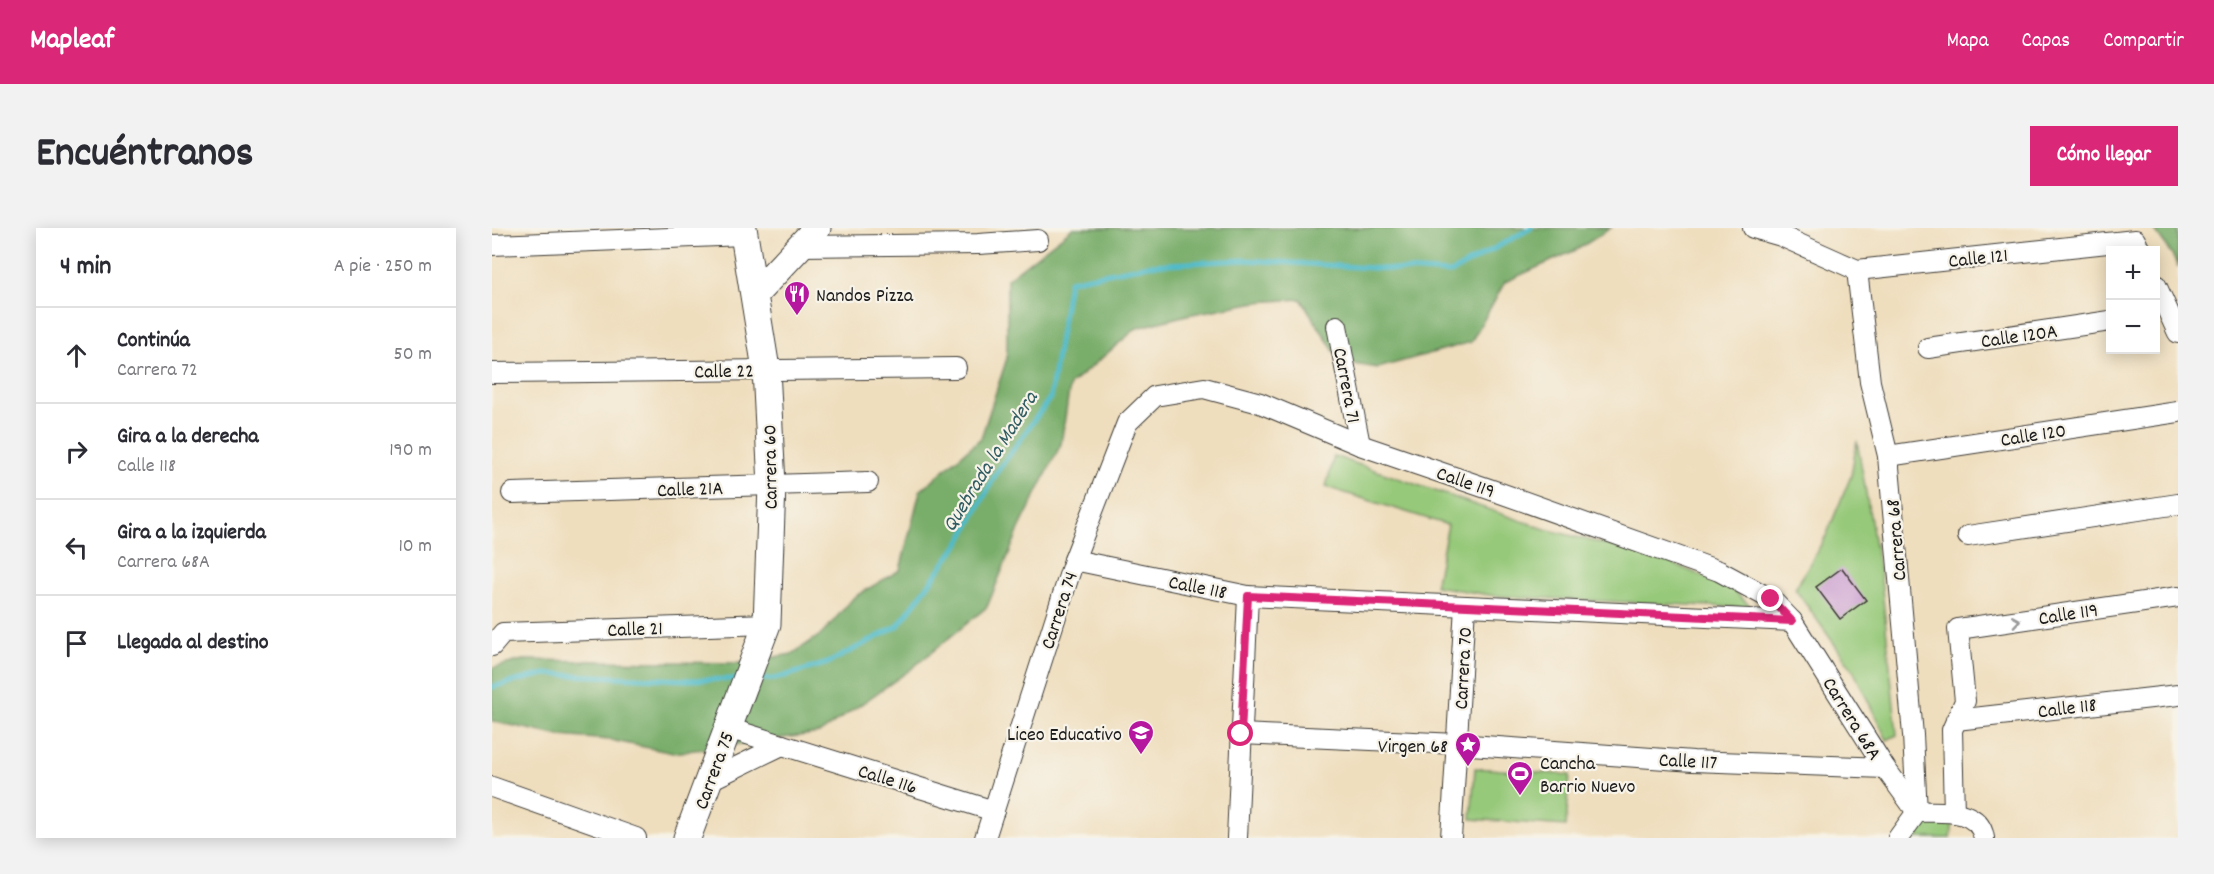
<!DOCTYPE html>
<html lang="es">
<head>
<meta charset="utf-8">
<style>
	:root { --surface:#fff; --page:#f2f2f3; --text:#2b2b33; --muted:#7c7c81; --line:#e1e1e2; --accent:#db2777 }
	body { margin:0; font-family:Dekko,sans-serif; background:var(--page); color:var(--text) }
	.controls { position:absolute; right:18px; top:18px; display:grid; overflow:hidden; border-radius:0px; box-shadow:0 3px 15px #0003 }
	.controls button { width:54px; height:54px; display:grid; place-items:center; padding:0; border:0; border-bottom:2px solid var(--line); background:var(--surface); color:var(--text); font:30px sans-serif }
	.stop { position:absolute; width:18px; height:18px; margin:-14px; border:4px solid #db2777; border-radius:50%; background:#fff }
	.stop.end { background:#db2777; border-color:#fff; box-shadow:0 2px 6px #0008 }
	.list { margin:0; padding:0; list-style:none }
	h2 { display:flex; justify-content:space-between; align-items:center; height:78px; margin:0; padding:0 24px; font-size:26px }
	h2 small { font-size:20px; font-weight:400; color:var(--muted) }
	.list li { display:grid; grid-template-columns:39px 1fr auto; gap:18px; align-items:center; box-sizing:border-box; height:96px; padding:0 24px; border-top:2px solid var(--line) }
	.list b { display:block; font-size:22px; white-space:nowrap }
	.list p { margin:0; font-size:20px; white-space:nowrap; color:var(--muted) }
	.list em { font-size:20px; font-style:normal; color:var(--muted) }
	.icon { flex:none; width:33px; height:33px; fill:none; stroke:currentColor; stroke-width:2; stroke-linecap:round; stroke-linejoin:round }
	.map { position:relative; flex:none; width:1686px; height:610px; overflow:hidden; border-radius:0px }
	header { display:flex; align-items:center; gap:36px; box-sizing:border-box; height:84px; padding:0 30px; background:var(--accent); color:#fff }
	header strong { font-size:28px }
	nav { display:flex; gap:33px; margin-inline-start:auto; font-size:21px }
	.intro { display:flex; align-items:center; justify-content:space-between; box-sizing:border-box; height:144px; padding:0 36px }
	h1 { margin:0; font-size:42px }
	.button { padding:15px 27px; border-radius:0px; background:var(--accent); color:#fff; font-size:21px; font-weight:700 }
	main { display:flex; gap:36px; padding:0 36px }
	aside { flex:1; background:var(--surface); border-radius:0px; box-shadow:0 3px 15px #0003 }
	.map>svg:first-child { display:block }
	.green { fill:#97c97a; stroke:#5a724b; stroke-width:1.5 }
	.forest { fill:#79ad6a; stroke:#4a6443; stroke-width:1.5 }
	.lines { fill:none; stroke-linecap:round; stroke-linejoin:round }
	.stream { stroke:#4fbbca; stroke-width:5 }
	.building { fill:#c898d0 }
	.street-casing { stroke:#3c3934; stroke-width:22 }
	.secondary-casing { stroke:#3c3934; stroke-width:29 }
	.street { stroke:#fff; stroke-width:20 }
	.secondary { stroke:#fff; stroke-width:27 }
	.oneway { stroke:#999 }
	.route { stroke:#db2777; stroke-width:8 }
	.labels { text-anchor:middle; stroke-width:4.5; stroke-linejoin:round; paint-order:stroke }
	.street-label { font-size:20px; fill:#1c1c1c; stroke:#f7f3e8 }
	.poi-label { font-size:20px; fill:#1c1c1c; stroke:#f7f3e8; text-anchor:start }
	.water-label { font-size:21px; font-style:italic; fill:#305c62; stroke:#f7f3e8 }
</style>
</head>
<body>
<header>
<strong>Mapleaf</strong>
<nav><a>Mapa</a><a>Capas</a><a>Compartir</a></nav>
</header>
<div class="intro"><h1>Encuéntranos</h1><a class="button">Cómo llegar</a></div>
<main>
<aside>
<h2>4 min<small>A pie · 250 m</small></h2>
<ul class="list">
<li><svg class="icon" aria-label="ahead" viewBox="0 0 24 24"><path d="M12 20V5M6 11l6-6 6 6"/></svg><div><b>Continúa</b><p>Carrera 72</p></div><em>50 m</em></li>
<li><svg class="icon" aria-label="right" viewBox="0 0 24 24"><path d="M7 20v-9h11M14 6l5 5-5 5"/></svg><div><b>Gira a la derecha</b><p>Calle 118</p></div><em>190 m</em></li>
<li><svg class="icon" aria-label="left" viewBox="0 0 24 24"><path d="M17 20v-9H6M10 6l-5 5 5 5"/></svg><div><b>Gira a la izquierda</b><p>Carrera 68A</p></div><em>10 m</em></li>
<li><svg class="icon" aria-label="arrive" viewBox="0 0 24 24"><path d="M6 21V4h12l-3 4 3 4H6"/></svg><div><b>Llegada al destino</b></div></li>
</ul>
</aside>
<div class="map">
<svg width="1686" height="610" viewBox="0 0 1686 610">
	<rect width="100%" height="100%" fill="#f7f3e8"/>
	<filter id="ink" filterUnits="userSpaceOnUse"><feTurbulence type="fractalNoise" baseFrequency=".0167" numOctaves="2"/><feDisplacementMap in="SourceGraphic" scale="12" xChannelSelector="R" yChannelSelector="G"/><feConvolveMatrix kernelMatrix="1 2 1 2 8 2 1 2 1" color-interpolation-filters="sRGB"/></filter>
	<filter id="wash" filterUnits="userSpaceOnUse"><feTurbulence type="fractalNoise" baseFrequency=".008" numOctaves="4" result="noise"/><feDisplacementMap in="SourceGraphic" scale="24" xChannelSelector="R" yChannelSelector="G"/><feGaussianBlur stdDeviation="1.35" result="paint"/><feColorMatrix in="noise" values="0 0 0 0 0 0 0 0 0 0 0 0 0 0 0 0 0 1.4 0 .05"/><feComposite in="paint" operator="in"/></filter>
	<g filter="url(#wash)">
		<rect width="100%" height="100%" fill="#efdebe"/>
		<g class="green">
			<polygon points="1365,213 1389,351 1405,507 1395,512 1361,442 1303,361 1334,308 1359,248"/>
			<polygon points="842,228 1053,301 1167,330 1239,360 1260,380 1003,368 943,358 956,297 834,259"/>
			<polygon points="983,540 1078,547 1074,598 979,591"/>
			<polygon points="1425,584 1462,585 1459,610 1409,610"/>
		</g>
		<g class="forest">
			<polygon points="581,0 1119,0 1086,21 1013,54 979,114 886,140 849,134 809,71 765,74 695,87 645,100 578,157 569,216 528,299 495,379 418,442 328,505 181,525 118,512 68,508 0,493 0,440 31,432 248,435 300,426 331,405 362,369 408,342 428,263 489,210 515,130 515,51"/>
			<polygon points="1661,0 1686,0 1686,39 1680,27"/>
		</g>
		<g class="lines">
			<g class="stream">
				<polyline points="264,451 283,451 336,435 406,398 470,311 505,244 558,170 577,53 657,37 753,32 959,45 1039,0"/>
				<polyline points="0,459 53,446 194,452 246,451"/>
			</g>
		</g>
		<g id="blocks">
			<polygon class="building" points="1350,340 1374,372 1348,391 1324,359"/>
		</g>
	</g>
	<g filter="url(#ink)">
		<use href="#blocks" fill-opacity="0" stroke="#3c3934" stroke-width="1.5"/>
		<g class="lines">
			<defs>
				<g id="street">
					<polyline points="1261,0 1289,8 1365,42 1643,12 1648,22"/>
					<polyline points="0,17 252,7"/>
					<polyline points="308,18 486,16 546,12"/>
					<polyline points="1365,42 1378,154 1396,228 1421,507 1425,584"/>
					<polyline points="1664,57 1686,105"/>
					<polyline points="845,98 868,217"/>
					<polyline points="1436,120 1618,93"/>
					<polyline points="0,145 464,140"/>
					<polyline points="1396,228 1686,184"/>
					<polyline points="20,265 376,254"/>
					<polyline points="1476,308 1686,276"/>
					<polyline points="582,332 756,368 1300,393"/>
					<polyline points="0,418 11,405 275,396"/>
					<polyline points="1464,492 1686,467"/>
					<polyline points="236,500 502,583"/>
					<polyline points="749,506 965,516 1201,533 1393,540"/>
					<polyline points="218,552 290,517"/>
					<polyline points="0,559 144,610"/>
					<path d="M 1425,584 C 1448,584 1487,579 1492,610"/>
					<polyline points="1462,585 1460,502 1473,473 1466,401 1686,369"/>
					<polyline points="493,610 582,332 635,195 663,168 712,160 768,175 868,217 997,261 1227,343 1279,371 1300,393 1393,540 1425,584"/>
					<polyline points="745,610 756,368"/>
					<polyline points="959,610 973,378"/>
					<polyline points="1406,610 1425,584"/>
				</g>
				<g id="secondary">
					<polyline points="263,66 325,0"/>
					<polyline points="195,610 275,396 280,257 274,141 251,0"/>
				</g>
			</defs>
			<use href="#street" class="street-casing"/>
			<use href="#secondary" class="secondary-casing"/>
			<use href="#street" class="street"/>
			<use href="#secondary" class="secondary"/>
		</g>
		<defs><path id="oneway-chevron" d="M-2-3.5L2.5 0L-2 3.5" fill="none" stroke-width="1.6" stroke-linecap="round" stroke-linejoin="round" transform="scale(1.5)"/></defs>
		<use class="oneway" href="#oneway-chevron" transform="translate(1524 393) rotate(-9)"/>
	</g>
	<g class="lines" filter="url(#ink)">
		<polyline class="route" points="749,506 756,368 1300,393 1279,371"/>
	</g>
	<defs>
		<symbol id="restaurant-pin" viewBox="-11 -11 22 30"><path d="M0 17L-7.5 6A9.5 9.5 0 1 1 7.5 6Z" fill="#b5179e" stroke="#f7f3e8"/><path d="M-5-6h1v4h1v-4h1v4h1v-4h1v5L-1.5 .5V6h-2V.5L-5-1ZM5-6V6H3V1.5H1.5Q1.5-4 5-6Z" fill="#fff"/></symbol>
		<symbol id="school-pin" viewBox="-11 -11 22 30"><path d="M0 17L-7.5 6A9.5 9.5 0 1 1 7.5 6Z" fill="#b5179e" stroke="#f7f3e8"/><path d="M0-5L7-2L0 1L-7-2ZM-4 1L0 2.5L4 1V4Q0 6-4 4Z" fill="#fff"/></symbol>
		<symbol id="sight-pin" viewBox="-11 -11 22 30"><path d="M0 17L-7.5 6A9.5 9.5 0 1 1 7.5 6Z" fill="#b5179e" stroke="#f7f3e8"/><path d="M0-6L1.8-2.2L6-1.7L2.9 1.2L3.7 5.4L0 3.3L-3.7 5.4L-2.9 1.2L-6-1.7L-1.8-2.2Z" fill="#fff"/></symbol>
		<symbol id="stadium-pin" viewBox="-11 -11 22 30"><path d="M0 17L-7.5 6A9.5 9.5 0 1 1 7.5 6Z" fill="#b5179e" stroke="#f7f3e8"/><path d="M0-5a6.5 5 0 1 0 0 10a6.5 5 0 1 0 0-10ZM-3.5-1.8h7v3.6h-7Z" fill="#fff"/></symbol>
	</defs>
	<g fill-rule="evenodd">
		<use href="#restaurant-pin" x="290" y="51" width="30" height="40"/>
		<use href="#school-pin" x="634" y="490" width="30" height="40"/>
		<use href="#sight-pin" x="961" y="502" width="30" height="40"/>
		<use href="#stadium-pin" x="1013" y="531" width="30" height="40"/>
	</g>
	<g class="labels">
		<g class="street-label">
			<text transform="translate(1486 29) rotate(-6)" y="7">Calle 121</text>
			<text transform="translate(1527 107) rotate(-8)" y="7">Calle 120A</text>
			<text transform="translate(232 142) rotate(-1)" y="7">Calle 22</text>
			<text transform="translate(856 157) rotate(79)" y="7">Carrera 71</text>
			<text transform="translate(1541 206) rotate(-9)" y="7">Calle 120</text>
			<text transform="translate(277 239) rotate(-91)" y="7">Carrera 60</text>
			<text transform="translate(974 253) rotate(19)" y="7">Calle 119</text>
			<text transform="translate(198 260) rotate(-2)" y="7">Calle 21A</text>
			<text transform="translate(1403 312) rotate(-95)" y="7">Carrera 68</text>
			<text transform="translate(706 358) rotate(11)" y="7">Calle 118</text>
			<text transform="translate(566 382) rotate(-72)" y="7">Carrera 74</text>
			<text transform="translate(1576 385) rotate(-9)" y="7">Calle 119</text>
			<text transform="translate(143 400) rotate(-2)" y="7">Calle 21</text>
			<text transform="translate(970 440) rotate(-87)" y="7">Carrera 70</text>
			<text transform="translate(1575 479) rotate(-7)" y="7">Calle 118</text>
			<text transform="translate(1361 490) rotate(58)" y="7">Carrera 68A</text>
			<text transform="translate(1196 532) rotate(3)" y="7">Calle 117</text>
			<text transform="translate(221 542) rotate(-70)" y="7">Carrera 75</text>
			<text transform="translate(396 550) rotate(17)" y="7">Calle 116</text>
		</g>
		<g class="poi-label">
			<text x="324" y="73">Nandos Pizza</text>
			<text x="630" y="512" text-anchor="end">Liceo Educativo</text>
			<text x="956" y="524" text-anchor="end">Virgen 68</text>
			<text x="1048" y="541">Cancha<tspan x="1048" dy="23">Barrio Nuevo</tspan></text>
		</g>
		<g class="water-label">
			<text transform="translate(497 233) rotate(-58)" y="7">Quebrada la Madera</text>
		</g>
	</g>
</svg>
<div class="controls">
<button>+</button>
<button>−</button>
</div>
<div class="stop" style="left:749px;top:506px"></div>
<div class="stop end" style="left:1279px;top:371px"></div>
</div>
</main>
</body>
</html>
